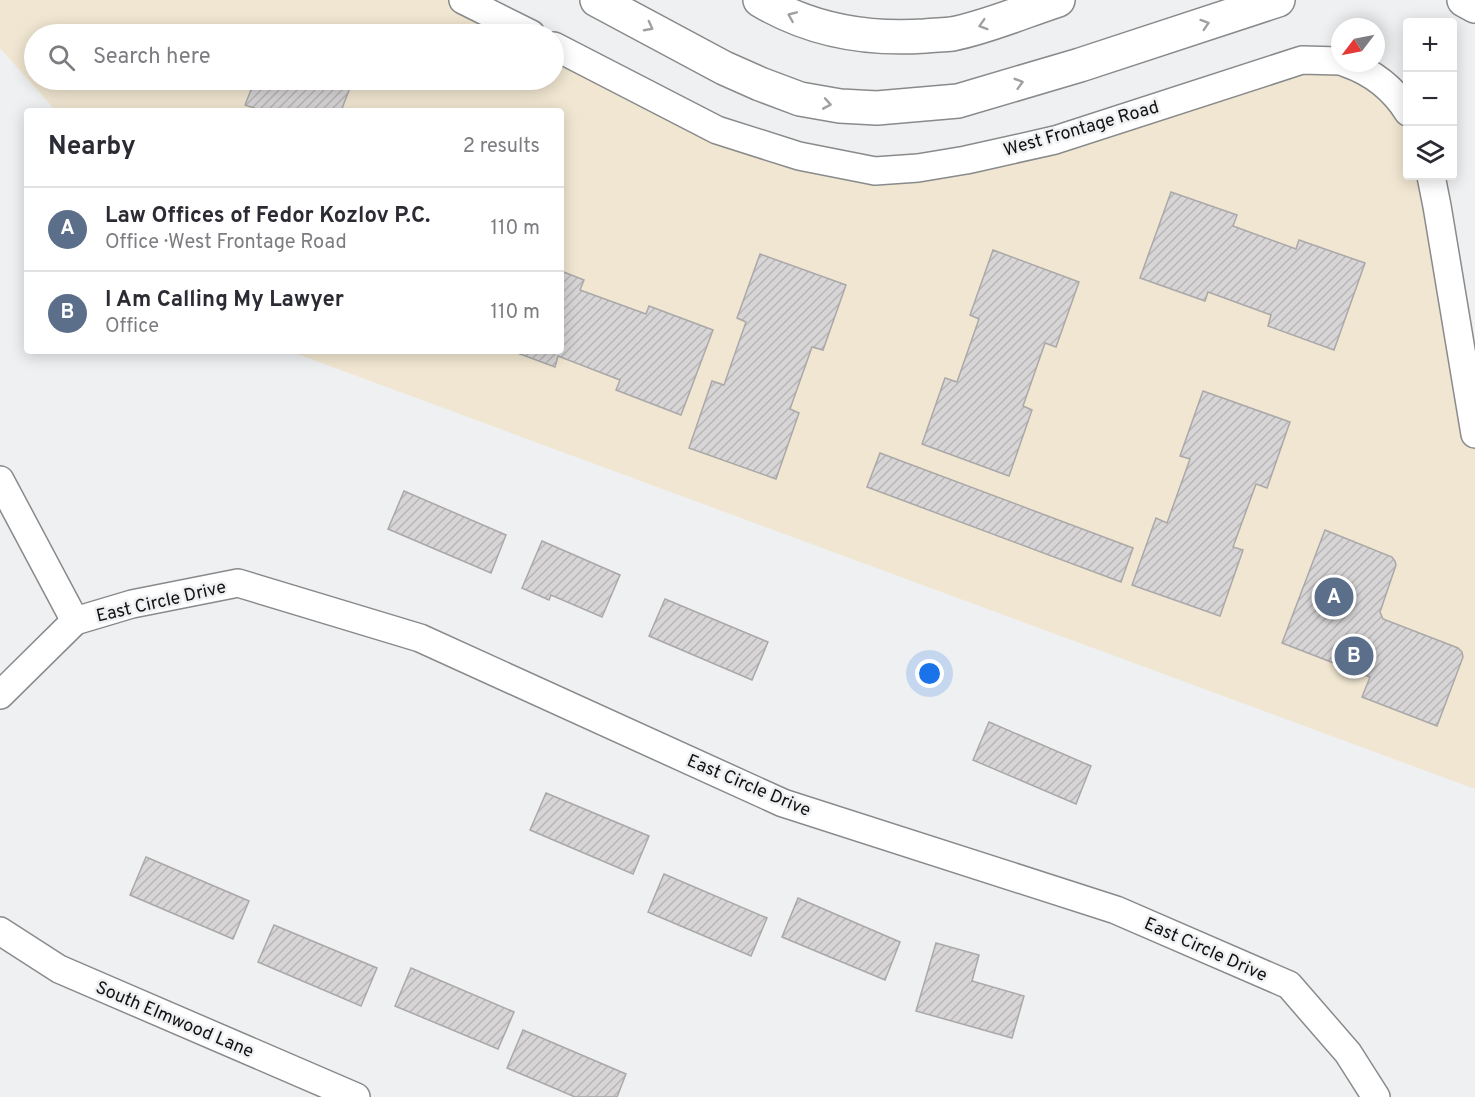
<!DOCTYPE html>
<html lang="en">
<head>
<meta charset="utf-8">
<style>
	:root { --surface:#fff; --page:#f7f7f7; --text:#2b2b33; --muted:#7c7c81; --line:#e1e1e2; --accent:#396725 }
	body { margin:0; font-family:Overpass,sans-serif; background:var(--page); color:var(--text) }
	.controls { position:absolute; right:18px; top:18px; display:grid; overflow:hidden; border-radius:6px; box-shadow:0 3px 15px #0003 }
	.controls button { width:54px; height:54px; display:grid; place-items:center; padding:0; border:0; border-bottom:2px solid var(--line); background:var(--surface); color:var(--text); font:30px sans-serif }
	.compass { position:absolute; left:1331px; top:18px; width:54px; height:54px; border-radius:50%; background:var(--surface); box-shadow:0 3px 15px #0003; rotate:238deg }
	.you { position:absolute; left:930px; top:674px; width:21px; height:21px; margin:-15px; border:4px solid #fff; border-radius:50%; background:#1a73e8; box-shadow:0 0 0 9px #1a73e833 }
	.badge { display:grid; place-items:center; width:39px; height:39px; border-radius:50%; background:var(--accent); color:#fff; font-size:20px; font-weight:700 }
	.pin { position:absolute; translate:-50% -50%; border:3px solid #fff; box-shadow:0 2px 6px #0006 }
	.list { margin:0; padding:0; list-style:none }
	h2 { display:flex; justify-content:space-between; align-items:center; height:78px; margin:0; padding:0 24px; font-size:26px }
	h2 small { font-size:20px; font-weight:400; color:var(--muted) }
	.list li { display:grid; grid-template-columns:39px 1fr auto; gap:18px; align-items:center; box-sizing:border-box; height:84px; padding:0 24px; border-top:2px solid var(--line) }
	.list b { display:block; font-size:22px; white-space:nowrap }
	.list p { margin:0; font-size:20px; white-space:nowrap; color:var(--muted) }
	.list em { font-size:20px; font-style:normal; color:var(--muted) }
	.icon { flex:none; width:33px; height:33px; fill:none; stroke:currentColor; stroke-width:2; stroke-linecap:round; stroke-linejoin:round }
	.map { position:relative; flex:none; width:1475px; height:1097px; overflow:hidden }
	.search { position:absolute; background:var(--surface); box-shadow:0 3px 15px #0003; left:24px; top:24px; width:540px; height:66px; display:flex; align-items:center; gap:15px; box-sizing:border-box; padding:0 21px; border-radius:33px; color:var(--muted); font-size:22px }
	.panel { position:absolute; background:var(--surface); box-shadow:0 3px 15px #0003; left:24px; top:108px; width:540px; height:246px; border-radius:6px }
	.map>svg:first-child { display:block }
	.commercial { fill:#f0e6d1 }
	.building { fill:url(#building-hatch); stroke:#aaa8a8; stroke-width:1.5 }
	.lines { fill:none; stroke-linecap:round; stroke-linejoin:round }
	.minor-casing { stroke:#898a8b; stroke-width:30 }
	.highway-casing { stroke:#898a8b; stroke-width:36 }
	.minor { stroke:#fff; stroke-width:27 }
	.highway { stroke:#fff; stroke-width:33 }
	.oneway { stroke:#a0a0a1 }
	.labels { text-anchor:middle; stroke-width:5; stroke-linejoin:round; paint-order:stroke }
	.street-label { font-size:18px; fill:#121213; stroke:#eff0f2 }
</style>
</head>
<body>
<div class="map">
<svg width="1475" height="1097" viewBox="0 0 1475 1097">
	<defs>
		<pattern id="building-hatch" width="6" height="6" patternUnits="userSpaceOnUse" patternTransform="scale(1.5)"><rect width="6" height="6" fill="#d7d5d5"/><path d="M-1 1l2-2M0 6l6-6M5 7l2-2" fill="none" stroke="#b8b6b6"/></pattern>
	</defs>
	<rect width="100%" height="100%" fill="#eff0f2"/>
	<polygon class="commercial" points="0,0 463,0 531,34 34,34 34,80 554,80 554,46 717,130 875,171 1337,60 1407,112 1408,176 1431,176 1475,434 1475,789 289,351 561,351 561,111 56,111 0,48"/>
	<g class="building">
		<polygon points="255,80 353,80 341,111 253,111 254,108 245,105"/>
		<polygon points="1171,192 1237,215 1233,226 1296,249 1299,240 1365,263 1334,350 1268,326 1271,315 1208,292 1205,301 1140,278"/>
		<polygon points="993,250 1079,282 1056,347 1045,343 1023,406 1032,410 1009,476 922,444 945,378 957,382 979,319 970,315"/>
		<polygon points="760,254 846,285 823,350 812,347 790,409 799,413 776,479 689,448 712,381 724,385 746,322 737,318"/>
		<polygon points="561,271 584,280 580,290 646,314 649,306 713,330 681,415 616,390 620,380 558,356 555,367 512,351 561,351"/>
		<polygon points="1203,391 1290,422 1267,488 1256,484 1233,547 1243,550 1220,616 1132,585 1156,518 1167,523 1190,459 1180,456"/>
		<polygon points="880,453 1133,548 1121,582 867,487"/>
		<polygon points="404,491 506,535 491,573 388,529"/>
		<polygon points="1325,530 1392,557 1395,561 1396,565 1380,612 1383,619 1458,648 1462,652 1463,657 1437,726 1362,697 1370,677 1282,643"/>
		<polygon points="542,541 620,575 602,617 551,595 549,600 522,588"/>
		<polygon points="665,599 768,642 752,680 649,636"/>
		<polygon points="989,722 1091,766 1076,804 973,760"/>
		<polygon points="546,793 649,836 633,874 530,830"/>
		<polygon points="146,857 249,901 233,939 130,895"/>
		<polygon points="664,874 767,918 751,956 648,912"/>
		<polygon points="798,898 900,942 885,980 782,937"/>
		<polygon points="274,925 377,968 361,1006 258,962"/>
		<polygon points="936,943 979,955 972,981 1024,996 1012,1038 916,1011"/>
		<polygon points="411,968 514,1012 498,1049 395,1006"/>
		<polygon points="523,1030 626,1074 617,1097 575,1097 507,1068"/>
	</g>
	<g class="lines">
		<defs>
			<g id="minor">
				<polyline points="463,0 531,34"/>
				<polyline points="554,46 717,130 799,156 875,171 918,168 966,160 1055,140 1302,60 1340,61"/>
				<path d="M 1346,63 C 1372,72 1393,88 1408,112"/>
				<polyline points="1431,176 1437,206 1475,434"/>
				<polyline points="0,480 75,621 0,695"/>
				<polyline points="75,621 132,604 238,583 420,638 783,803 1116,910 1289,985 1348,1053 1376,1097"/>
				<polyline points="0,931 59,969 356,1097"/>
			</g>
			<g id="highway">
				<polyline points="597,0 724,68 760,84 800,99 840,106 877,108 958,101 1080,65 1278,0"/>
				<path d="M 760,0 C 810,30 867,40 925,36 C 934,35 943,35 952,34 C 988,27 1024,11 1058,0"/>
				<polyline points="1464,0 1475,6"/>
			</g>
		</defs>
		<use href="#minor" class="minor-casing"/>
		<use href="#highway" class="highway-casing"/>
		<use href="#minor" class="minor"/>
		<use href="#highway" class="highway"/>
	</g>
	<defs><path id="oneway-chevron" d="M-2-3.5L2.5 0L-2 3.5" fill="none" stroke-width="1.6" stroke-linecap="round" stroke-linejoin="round" transform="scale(1.5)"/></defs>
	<g class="oneway">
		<use href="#oneway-chevron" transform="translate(792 16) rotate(-157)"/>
		<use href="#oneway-chevron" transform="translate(1205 24) rotate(-18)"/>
		<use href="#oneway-chevron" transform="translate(983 25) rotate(163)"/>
		<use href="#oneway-chevron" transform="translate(649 27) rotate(28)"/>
		<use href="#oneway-chevron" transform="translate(1019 83) rotate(-16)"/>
		<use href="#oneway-chevron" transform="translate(827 104) rotate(10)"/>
	</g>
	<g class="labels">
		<g class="street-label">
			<text transform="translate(1081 128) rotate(-16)" y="6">West Frontage Road</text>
			<text transform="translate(161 601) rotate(-13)" y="6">East Circle Drive</text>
			<text transform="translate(749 785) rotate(23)" y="6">East Circle Drive</text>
			<text transform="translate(1206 949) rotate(24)" y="6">East Circle Drive</text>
			<text transform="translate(175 1019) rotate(23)" y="6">South Elmwood Lane</text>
		</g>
	</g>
</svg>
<div class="controls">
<button>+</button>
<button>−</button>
<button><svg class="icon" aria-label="layers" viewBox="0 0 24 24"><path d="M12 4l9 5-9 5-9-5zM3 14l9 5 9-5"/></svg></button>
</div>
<svg class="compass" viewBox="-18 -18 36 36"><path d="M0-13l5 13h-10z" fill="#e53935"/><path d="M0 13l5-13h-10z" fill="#7c7c81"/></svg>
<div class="you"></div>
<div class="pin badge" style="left:1334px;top:597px;background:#5c6f8a">A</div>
<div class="pin badge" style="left:1354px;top:656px;background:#5c6f8a">B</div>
<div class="search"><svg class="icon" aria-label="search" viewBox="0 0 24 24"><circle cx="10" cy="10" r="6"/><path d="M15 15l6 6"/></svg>Search here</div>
<section class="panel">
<h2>Nearby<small>2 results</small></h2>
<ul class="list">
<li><span class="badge" style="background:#5c6f8a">A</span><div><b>Law Offices of Fedor Kozlov P.C.</b><p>Office · West Frontage Road</p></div><em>110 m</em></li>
<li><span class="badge" style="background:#5c6f8a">B</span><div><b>I Am Calling My Lawyer</b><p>Office</p></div><em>110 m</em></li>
</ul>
</section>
</div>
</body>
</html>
